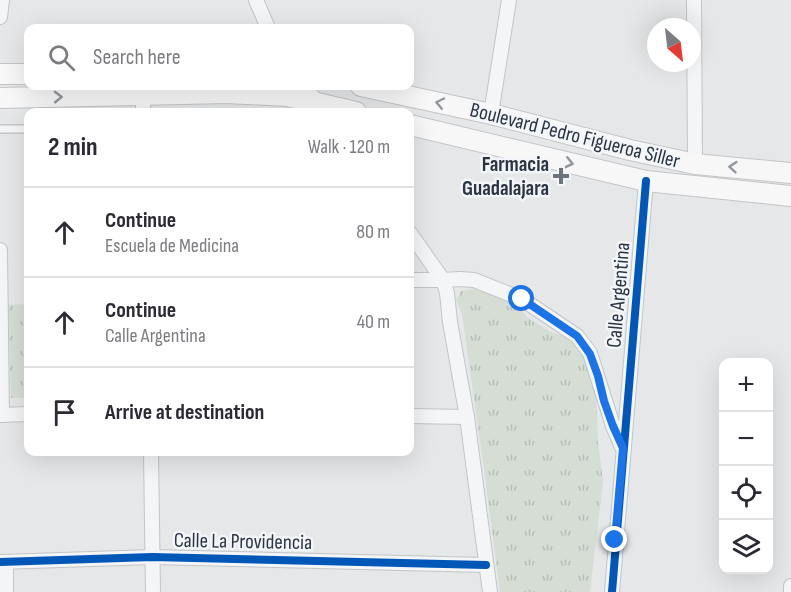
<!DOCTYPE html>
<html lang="en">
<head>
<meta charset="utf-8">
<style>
	:root { --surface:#fff; --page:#f7f7f7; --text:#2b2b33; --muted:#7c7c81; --line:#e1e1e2 }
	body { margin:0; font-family:"Sofia Sans Condensed",sans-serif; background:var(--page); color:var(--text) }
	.controls { position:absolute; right:18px; bottom:18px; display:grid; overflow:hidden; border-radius:12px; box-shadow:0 6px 24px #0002 }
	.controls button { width:54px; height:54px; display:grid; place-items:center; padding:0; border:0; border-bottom:2px solid var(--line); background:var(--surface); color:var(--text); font:30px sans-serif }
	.compass { position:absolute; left:647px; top:18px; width:54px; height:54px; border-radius:50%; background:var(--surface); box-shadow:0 6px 24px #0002; rotate:152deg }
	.stop { position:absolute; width:18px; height:18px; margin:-14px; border:4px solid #1a73e8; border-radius:50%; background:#fff }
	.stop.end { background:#1a73e8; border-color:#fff; box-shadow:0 2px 6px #0008 }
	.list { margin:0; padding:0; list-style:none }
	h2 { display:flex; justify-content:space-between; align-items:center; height:78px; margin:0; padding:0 24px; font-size:26px }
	h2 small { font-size:20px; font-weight:400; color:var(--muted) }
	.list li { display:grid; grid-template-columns:39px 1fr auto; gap:18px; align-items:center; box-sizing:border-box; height:90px; padding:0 24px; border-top:2px solid var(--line) }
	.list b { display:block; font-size:22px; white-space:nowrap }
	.list p { margin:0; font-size:20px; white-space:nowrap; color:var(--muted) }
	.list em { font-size:20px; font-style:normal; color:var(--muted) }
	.icon { flex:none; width:33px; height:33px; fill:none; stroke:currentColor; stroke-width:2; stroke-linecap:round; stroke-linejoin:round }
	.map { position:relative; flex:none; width:791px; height:592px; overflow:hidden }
	.search { position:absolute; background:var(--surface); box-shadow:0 6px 24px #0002; left:24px; top:24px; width:390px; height:66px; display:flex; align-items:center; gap:15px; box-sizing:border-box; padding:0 21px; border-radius:12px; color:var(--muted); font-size:22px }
	.panel { position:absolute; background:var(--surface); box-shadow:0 6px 24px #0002; left:24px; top:108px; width:390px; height:348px; border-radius:12px }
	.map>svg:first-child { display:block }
	.grass { fill:url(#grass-tufts) }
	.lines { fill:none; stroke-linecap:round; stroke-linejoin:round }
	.lane-casing { stroke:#c3c5c7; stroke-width:10 }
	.street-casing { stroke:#c3c5c7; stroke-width:16 }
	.secondary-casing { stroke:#c3c5c7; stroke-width:22 }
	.lane { stroke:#f4f5f6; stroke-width:7 }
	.street { stroke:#f4f5f6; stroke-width:14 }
	.secondary { stroke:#f7f7f8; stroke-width:20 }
	.cycleway-casing { stroke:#f3f5f8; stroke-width:11 }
	.cycleway { stroke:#0057b8; stroke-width:8 }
	.oneway { stroke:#91969e }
	.route { stroke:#1a73e8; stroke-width:8 }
	.poi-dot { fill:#6c737d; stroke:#f3f5f8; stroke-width:2 }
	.labels { text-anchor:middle; stroke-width:5; stroke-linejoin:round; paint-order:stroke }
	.street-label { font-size:21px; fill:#2b3443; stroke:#f3f5f8 }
	.poi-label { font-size:21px; font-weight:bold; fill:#2b3443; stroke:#f3f5f8; text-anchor:end }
</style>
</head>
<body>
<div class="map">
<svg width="791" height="592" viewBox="0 0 791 592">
	<defs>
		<pattern id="grass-tufts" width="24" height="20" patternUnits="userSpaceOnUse" patternTransform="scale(1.5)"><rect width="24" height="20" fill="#d5ddd5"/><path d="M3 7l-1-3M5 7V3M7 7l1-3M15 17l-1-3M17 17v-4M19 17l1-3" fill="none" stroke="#b7beb8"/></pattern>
	</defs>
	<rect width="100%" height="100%" fill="#e5e7e9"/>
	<g class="grass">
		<polygon points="472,289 511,298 528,318 551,332 570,338 586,353 596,383 598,443 603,481 590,592 500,592 485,477 462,314 456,300 461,291"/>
		<polygon points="28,304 28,398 11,398 8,305"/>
	</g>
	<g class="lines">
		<defs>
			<polyline id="lane" points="0,129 28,129"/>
			<g id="street">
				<polyline points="256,0 268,28"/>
				<polyline points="694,0 695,164"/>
				<polyline points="0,17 2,0"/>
				<polyline points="304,86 318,103"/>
				<polyline points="143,96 143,112"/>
				<polyline points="491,114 509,0"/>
				<polyline points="410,233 443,280 447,293 450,322 467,417 490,592"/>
				<polyline points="0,250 2,415"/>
				<polyline points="410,280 443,280 460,279 474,280 522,299 577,336 590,353 613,426 622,447"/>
				<polyline points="0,415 28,414"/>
				<polyline points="410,416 467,417"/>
				<polyline points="151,452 153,592"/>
				<polyline points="0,562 152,557 486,565"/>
				<polyline points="6,562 6,592"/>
				<polyline points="612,592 646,181"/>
				<polyline points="791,592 791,586"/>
			</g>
			<g id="secondary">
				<polyline points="0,74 28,74"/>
				<polyline points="361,86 491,114 630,150 695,164 791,173"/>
				<polyline points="0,98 227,93 287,96 356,112"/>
				<polyline points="410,125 646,181 791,196"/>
			</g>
		</defs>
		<use href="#lane" class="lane-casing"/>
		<use href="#street" class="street-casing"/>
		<use href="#secondary" class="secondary-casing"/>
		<use href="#lane" class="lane"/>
		<use href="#street" class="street"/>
		<use href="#secondary" class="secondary"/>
		<defs>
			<g id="cycleway">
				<polyline points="0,562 152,557 486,565"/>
				<polyline points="612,592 646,181"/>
			</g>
		</defs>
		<use href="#cycleway" class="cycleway-casing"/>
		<use href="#cycleway" class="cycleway"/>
	</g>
	<defs><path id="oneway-chevron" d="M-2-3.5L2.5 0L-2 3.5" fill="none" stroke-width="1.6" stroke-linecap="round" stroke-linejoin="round" transform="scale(1.5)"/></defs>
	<g class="oneway">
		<use href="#oneway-chevron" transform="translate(58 97) rotate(-1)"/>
		<use href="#oneway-chevron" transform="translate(440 103) rotate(-168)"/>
		<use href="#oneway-chevron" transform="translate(569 163) rotate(13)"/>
		<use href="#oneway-chevron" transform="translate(733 167) rotate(-175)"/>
	</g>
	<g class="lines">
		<polyline class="route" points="522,299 577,336 590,354 598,376 604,401 613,426 623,448 615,540"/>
	</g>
	<path class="poi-dot" d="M558 167h6v6h6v6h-6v6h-6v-6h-6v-6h6z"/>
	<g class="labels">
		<g class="street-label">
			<text transform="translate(575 135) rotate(14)" y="7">Boulevard Pedro Figueroa Siller</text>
			<text transform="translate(618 295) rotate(-85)" y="7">Calle Argentina</text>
			<text transform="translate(243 541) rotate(1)" y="7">Calle La Providencia</text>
		</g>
		<g class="poi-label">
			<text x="549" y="171">Farmacia<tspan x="549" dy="24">Guadalajara</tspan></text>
		</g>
	</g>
</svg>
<div class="controls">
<button>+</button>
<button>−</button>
<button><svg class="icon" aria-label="locate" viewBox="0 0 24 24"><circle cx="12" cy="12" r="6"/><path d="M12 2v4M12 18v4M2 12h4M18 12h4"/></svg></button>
<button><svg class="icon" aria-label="layers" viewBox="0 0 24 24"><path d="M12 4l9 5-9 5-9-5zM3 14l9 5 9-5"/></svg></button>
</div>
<svg class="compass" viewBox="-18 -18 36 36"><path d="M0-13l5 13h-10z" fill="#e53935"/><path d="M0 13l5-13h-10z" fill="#7c7c81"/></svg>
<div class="stop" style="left:522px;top:299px"></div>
<div class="stop end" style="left:615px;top:540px"></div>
<div class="search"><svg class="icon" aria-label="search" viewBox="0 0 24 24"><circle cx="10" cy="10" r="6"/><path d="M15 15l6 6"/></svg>Search here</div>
<section class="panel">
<h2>2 min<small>Walk · 120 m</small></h2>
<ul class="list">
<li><svg class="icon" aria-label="ahead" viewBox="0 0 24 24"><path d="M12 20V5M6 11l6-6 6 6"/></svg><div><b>Continue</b><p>Escuela de Medicina</p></div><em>80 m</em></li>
<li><svg class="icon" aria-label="ahead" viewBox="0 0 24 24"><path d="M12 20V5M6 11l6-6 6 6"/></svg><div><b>Continue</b><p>Calle Argentina</p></div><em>40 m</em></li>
<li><svg class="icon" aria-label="arrive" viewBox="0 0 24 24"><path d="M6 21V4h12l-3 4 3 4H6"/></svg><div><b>Arrive at destination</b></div></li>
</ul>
</section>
</div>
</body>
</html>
